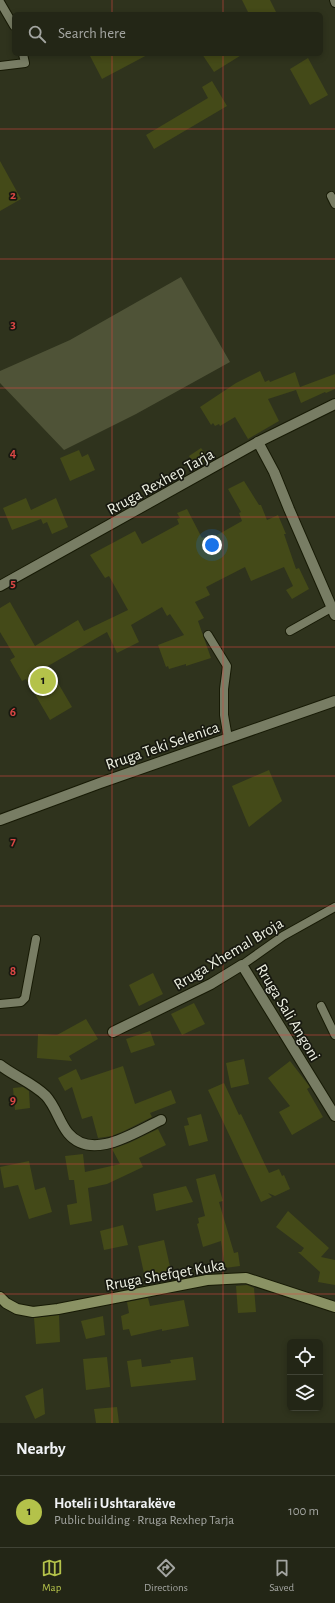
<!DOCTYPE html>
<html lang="en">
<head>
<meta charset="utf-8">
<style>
	:root { --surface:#232616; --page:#2f3223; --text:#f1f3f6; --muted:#a3a5a1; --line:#404335; --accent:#b4c24a }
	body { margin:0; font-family:"Alegreya Sans",sans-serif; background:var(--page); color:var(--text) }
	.controls { position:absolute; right:12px; bottom:12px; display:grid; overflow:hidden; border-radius:6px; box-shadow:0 2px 6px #0003 }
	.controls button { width:36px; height:36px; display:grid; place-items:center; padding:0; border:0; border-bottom:1px solid var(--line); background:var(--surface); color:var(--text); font:20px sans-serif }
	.you { position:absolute; left:212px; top:545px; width:14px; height:14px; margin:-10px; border:3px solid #fff; border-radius:50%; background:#1a73e8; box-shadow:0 0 0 6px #1a73e833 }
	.badge { display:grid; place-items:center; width:26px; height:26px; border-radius:50%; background:var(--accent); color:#111; font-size:13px; font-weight:700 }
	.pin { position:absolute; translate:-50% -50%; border:2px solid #fff; box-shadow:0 1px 4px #0006 }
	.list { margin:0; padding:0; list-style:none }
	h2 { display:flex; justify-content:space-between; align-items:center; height:52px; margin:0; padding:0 16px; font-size:17px }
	h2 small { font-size:13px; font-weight:400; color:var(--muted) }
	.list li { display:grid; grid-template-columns:26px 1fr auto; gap:12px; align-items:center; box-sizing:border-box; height:72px; padding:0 16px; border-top:1px solid var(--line) }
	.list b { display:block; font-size:15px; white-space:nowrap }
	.list p { margin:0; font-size:13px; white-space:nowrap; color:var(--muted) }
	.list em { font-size:13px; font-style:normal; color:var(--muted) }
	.icon { flex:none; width:22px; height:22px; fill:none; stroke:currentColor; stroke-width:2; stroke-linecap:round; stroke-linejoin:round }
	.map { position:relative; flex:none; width:335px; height:1423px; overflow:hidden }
	.search { position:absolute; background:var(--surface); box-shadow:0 2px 6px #0003; left:12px; right:12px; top:12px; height:44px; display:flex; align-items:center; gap:10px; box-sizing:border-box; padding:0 14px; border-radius:6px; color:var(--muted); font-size:15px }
	.sheet { height:124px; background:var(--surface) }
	nav { display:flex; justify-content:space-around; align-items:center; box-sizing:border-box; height:56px; border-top:1px solid var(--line); background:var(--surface); font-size:11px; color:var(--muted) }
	nav a { display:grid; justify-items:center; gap:2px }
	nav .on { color:var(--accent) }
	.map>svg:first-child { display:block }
	.green { fill:#4f5337 }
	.building { fill:#444a18 }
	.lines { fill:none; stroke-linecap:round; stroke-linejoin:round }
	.lane-casing { stroke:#171a05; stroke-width:10 }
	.street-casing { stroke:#171a05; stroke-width:12 }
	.secondary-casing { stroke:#171a05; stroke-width:12 }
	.lane { stroke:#787d64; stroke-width:8 }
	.street { stroke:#787d64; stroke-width:10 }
	.secondary { stroke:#8a9264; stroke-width:10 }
	.grid { fill:none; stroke:#da4644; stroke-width:1; stroke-opacity:0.55 }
	.labels { text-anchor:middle; stroke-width:3.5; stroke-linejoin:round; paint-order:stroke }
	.street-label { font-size:16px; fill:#eef1e3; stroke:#181910 }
	.grid-label { font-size:13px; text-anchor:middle; font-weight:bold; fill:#da4644; stroke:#181910; stroke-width:3.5; stroke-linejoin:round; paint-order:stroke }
</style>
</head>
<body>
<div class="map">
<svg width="335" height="1423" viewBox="0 0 335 1423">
	<rect width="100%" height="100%" fill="#2f331d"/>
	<polygon class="green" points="181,277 230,362 136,414 64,450 0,383 0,371 70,340"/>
	<g class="building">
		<polygon points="242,0 270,0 277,14 249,14"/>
		<polygon points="89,54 149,54 102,79"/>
		<polygon points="202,54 243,54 214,72"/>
		<polygon points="308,58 328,95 310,105 290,69"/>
		<polygon points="212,81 227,106 154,149 146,135 208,98 202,87"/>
		<polygon points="0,161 21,199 0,211"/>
		<polygon points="260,371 265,382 269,380 270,382 295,372 300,387 335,374 335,389 326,393 325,392 301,403 296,390 268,399 279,421 248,439 235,417 220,426 219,424 215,426 213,423 211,425 200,407 236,383"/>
		<polygon points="201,448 210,459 196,467 189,456"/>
		<polygon points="79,450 82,457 88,454 95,470 70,481 60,458"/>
		<polygon points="244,481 259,505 261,505 267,520 278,515 286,534 284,534 296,569 299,568 309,589 292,599 286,590 293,586 284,567 251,581 245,567 206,587 210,595 195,602 204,618 198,621 211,658 186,666 186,664 169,669 168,666 166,667 158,645 184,635 170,614 167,616 162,607 131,625 139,642 117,653 107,632 48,666 72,707 50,720 26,679 22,681 10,660 15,657 0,632 0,608 10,602 35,646 78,620 84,631 128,610 109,576 105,578 90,555 135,531 142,544 179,524 177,519 180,518 177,513 187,509 202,538 204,537 205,540 211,536 212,538 242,521 239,513 241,512 228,489"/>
		<polygon points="26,498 31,510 56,498 68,527 52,534 47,522 43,524 41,519 12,530 3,508"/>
		<polygon points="269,770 282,801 249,827 232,786"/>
		<polygon points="153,973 163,994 139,1006 129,985"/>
		<polygon points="194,1003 205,1024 182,1035 171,1014"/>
		<polygon points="86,1019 98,1039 69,1056 72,1061 37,1058 38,1034 57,1035"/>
		<polygon points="150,1031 155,1045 131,1053 126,1039"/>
		<polygon points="244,1059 249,1084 231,1088 226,1063"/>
		<polygon points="290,1061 310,1087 307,1089 323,1117 292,1135 279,1112 290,1106 268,1078"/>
		<polygon points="123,1066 135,1104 171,1090 176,1103 150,1113 152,1117 124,1131 112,1136 98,1138 92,1116 82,1119 72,1087 65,1091 58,1078 76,1069 81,1080"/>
		<polygon points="224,1083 239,1115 241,1114 269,1173 279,1169 282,1176 284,1175 290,1189 275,1196 268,1193 272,1197 261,1202 208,1090"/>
		<polygon points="23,1087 29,1091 30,1108 15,1110 13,1088"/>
		<polygon points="201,1114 208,1141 189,1146 184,1126 189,1125 187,1118"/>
		<polygon points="158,1129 166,1145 139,1158 143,1167 107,1184 88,1188 92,1221 70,1225 67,1205 77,1203 74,1180 69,1180 65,1156 83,1154 85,1172 120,1164 112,1149 129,1143"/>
		<polygon points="29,1161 35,1190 45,1187 52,1212 29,1219 18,1185 4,1188 0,1167"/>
		<polygon points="215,1174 223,1201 219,1202 234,1253 238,1252 240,1266 225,1268 221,1241 203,1247 197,1224 199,1223 198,1218 205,1216 196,1179"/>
		<polygon points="186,1186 193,1202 156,1211 153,1194"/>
		<polygon points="288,1211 329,1248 321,1257 335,1260 335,1285 318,1282 320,1272 298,1252 301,1252 304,1248 276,1227"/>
		<polygon points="123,1225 128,1245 104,1250 100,1231"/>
		<polygon points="164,1240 171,1271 145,1278 138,1246"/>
		<polygon points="247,1285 254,1288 256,1312 238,1313 236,1286"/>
		<polygon points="148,1298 150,1306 184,1300 189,1326 162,1331 162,1329 131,1336 129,1329 123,1330 121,1316 129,1313 127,1302"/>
		<polygon points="59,1315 60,1342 36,1344 34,1318"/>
		<polygon points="103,1316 105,1335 86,1339 81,1321"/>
		<polygon points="107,1357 110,1387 86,1390 83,1359"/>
		<polygon points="193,1357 196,1380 131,1387 127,1361 141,1359 142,1367 171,1363 170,1360"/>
		<polygon points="43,1388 45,1414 35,1419 25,1396"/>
		<polygon points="117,1407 119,1423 96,1423 94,1409"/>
	</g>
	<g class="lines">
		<defs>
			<g id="lane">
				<polyline points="334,0 335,3"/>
				<polyline points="0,2 14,26"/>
				<polyline points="0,66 25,63 23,54"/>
				<polyline points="331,196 335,204"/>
				<polyline points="290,631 331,608"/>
				<polyline points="208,635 227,666 224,689 224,715 228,738"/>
				<polyline points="242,965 283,936 335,907"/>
				<polyline points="0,1004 21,1002 25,998 36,939"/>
				<polyline points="321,1006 335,1035"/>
			</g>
			<g id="street">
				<polyline points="258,442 274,472 289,509 335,615"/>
				<polyline points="0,586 258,442 335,404"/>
				<polyline points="0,820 100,783 335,701"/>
				<polyline points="113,1032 211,984 242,965 335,1116"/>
				<path d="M 0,1065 C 14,1076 33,1083 46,1096 C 56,1107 59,1122 68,1133 C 92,1162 135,1132 161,1120"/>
			</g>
			<polyline id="secondary" points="0,1297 6,1303 17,1309 33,1312 58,1309 207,1280 246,1278 335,1307"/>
		</defs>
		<use href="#lane" class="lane-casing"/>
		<use href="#street" class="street-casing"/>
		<use href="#secondary" class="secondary-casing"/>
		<use href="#lane" class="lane"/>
		<use href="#street" class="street"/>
		<use href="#secondary" class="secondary"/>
	</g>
	<path class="grid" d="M 112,0 L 112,14M 223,0 L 223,14M 112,54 L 112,1423M 223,54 L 223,1423M 0,129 L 335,129M 0,259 L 335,259M 0,388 L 335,388M 0,517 L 335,517M 0,647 L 335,647M 0,776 L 335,776M 0,906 L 335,906M 0,1035 L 335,1035M 0,1164 L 335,1164M 0,1294 L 335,1294"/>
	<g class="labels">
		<g class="street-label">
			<text transform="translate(160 481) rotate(-29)" y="6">Rruga Rexhep Tarja</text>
			<text transform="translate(162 745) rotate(-19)" y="6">Rruga Teki Selenica</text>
			<text transform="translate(228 953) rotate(-31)" y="6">Rruga Xhemal Broja</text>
			<text transform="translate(289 1012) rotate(59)" y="6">Rruga Sali Angoni</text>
			<text transform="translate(165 1274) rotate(-10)" y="6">Rruga Shefqet Kuka</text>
		</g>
	</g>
	<g class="grid-label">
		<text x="13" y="199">2</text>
		<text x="13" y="328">3</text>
		<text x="13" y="457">4</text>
		<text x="13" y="587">5</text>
		<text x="13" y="716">6</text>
		<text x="13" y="845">7</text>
		<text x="13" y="975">8</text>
		<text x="13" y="1104">9</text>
	</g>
</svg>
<div class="controls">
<button><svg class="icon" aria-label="locate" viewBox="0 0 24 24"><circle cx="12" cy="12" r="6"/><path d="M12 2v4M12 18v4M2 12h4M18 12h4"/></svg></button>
<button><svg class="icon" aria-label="layers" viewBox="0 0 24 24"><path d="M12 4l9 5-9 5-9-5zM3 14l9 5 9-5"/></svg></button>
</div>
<div class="you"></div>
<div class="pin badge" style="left:43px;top:681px">1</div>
<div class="search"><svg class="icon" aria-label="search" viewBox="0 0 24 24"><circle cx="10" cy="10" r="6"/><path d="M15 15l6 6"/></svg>Search here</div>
</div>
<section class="sheet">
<h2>Nearby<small></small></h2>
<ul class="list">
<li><span class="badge">1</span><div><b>Hoteli i Ushtarakëve</b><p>Public building · Rruga Rexhep Tarja</p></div><em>100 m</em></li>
</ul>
</section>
<nav>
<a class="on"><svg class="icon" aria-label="map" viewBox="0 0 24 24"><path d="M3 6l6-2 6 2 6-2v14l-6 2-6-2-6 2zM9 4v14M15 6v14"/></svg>Map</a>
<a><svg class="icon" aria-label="directions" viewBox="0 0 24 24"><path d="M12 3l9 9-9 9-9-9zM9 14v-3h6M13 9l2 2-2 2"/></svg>Directions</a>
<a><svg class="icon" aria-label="saved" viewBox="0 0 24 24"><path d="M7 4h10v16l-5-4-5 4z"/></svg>Saved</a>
</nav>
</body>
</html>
